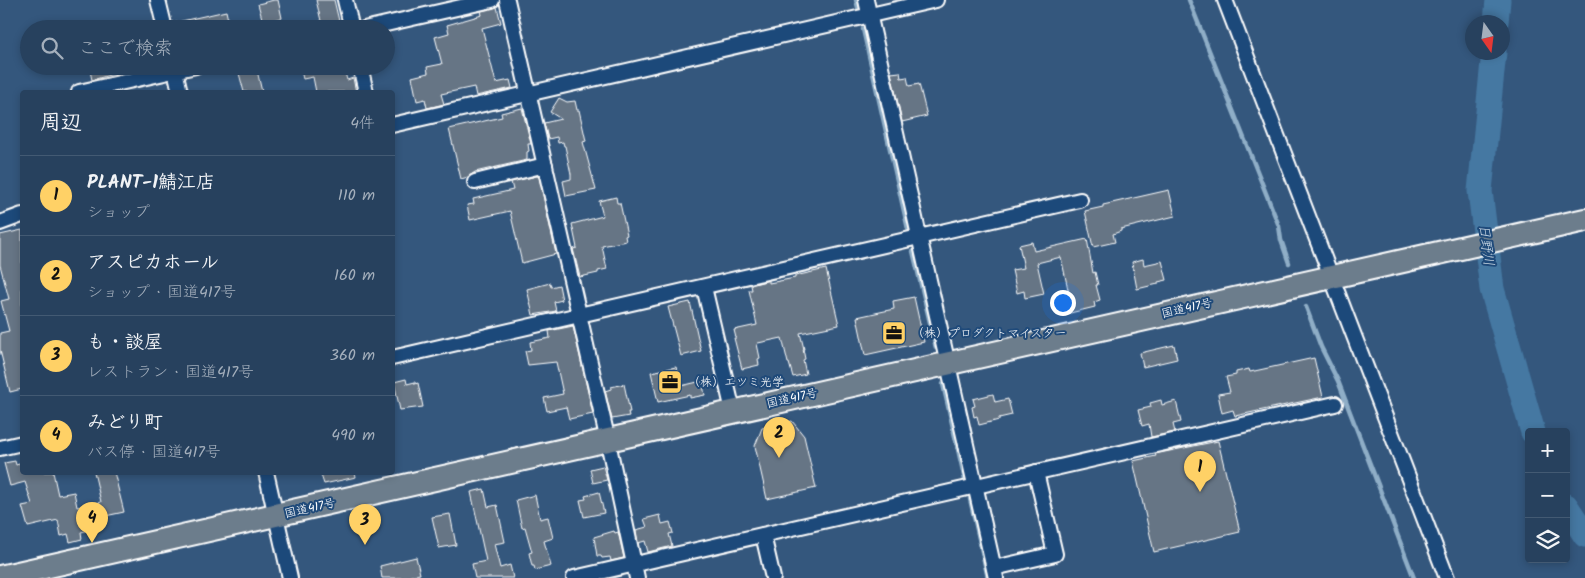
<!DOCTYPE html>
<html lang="ja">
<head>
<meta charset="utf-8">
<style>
	:root { --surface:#27415e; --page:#2f4864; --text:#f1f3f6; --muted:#a4afbc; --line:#435a73; --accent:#ffd166 }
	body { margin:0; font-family:Kalam,"Klee One",sans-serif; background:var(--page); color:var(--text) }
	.controls { position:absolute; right:15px; bottom:15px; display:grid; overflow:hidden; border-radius:5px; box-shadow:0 2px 8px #0003 }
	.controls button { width:45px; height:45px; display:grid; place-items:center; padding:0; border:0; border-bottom:1px solid var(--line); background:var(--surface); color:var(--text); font:25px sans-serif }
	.compass { position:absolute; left:1465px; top:15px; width:45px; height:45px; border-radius:50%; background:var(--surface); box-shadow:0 2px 8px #0003; rotate:166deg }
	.you { position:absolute; left:1062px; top:302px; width:18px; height:18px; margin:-12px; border:4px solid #fff; border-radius:50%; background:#1a73e8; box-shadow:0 0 0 8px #1a73e833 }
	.badge { display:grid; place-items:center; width:32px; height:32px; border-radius:50%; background:var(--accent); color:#111; font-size:16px; font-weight:700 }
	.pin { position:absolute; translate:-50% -41px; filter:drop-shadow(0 1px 2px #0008) }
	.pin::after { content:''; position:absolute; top:26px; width:18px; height:15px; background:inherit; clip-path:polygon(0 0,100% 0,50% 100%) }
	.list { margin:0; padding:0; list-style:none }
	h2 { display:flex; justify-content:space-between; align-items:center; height:65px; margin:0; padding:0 20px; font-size:21px }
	h2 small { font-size:16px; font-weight:400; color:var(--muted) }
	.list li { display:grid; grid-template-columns:32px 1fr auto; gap:15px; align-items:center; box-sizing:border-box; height:80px; padding:0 20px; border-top:1px solid var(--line) }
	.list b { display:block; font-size:19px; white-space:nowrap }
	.list p { margin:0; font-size:16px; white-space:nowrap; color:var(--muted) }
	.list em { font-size:16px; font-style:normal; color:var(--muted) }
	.icon { flex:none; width:28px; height:28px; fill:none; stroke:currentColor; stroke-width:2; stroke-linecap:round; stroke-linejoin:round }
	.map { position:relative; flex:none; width:1585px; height:578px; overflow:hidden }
	.search { position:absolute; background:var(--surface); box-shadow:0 2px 8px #0003; left:20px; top:20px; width:375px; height:55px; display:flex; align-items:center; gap:12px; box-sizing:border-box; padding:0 18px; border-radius:28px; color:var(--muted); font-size:19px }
	.panel { position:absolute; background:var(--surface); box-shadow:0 2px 8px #0003; left:20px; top:90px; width:375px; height:385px; border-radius:5px }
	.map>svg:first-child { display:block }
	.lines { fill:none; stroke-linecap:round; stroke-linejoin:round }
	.stream { stroke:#8faec7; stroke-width:4.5 }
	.river { stroke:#4578a2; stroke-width:25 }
	.building { fill:#667585; stroke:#fff }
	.minor-casing { stroke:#fff; stroke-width:18 }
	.trunk-casing { stroke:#fff; stroke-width:26 }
	.minor { stroke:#1f4a7a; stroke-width:14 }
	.trunk { stroke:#6c7d8c; stroke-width:22 }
	.labels { text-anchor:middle; stroke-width:4; stroke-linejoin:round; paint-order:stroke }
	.street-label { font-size:12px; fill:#fff; stroke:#1f4a7a }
	.poi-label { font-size:12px; fill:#fff; stroke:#1f4a7a; text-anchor:start }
	.water-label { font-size:14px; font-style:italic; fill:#d0dde8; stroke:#1f4a7a }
</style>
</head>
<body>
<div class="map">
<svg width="1585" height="578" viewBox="0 0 1585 578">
	<rect width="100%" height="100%" fill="#34577d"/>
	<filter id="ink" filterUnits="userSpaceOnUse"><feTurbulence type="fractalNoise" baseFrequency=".02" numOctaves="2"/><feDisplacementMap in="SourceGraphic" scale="10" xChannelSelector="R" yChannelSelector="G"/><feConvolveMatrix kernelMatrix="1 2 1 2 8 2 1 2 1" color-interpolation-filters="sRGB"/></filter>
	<g filter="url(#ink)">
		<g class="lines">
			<g class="stream">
				<polyline points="856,0 859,11"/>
				<polyline points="1189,0 1279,226 1281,240 1289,263"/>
				<polyline points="863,29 908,229"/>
				<polyline points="913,251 936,348"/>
				<polyline points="1306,307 1321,347 1338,381 1414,578"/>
				<polyline points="943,384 965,480"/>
				<polyline points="970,499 988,578"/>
			</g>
			<g class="river">
				<polyline points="1496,22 1498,0"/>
				<polyline points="1494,52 1480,191 1492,289 1533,432"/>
				<polyline points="1566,506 1585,535"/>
			</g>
		</g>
		<g class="building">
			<polygon points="274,0 278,0 282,18 263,22 258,4"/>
			<polygon points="316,0 334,0 339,21 322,25"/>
			<polygon points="497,7 501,23 482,28 496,83 510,80 512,88 476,96 474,87 441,94 444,104 427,108 425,99 417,101 412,77 428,73 427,67 442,64 435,37 449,33 447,25 482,15 481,11"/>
			<polygon points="226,11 230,29 174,29 173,23"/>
			<polygon points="89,66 126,66 127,70 92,80"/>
			<polygon points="237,66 256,66 262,92 244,92"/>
			<polygon points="300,66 343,66 347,80 353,78 356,92 316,92 313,77 303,79"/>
			<polygon points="900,72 901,78 907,77 909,86 919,84 927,116 902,122 891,73"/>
			<polygon points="559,98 567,102 575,101 577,110 579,110 586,141 583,142 596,190 566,196 563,181 571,179 571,174 565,146 564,146 563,142 558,143 557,137 548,139 544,123 561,119 550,112"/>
			<polygon points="522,108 531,144 528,144 529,151 527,152 527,160 475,172 468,177 461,179 449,129 502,117 501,113"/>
			<polygon points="537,176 539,177 556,254 522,263 510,211 470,220 467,205 474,204 473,199 513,190 511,182"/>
			<polygon points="1169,190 1175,216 1121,229 1121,231 1113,234 1115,242 1093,247 1085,211 1103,207 1103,205"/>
			<polygon points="616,197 617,203 620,203 627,235 625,236 626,241 602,246 607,269 598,271 598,273 580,277 573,249 577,248 572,224 603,216 599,201"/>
			<polygon points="22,230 22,389 10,392 0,350 0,333 9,331 1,301 9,299 0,265 0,235"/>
			<polygon points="1087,239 1093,273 1095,272 1098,285 1096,285 1100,300 1094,302 1095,307 1066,314 1062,295 1069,294 1061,257 1037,263 1044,294 1025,298 1024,291 1017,293 1012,270 1024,268 1019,245 1032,242 1034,251"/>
			<polygon points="1143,259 1144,265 1162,261 1167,280 1158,282 1158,284 1137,289 1132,262"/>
			<polygon points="826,269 839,325 800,333 804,349 803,349 805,359 803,360 806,374 793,377 789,363 788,363 782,338 758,343 757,344 760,358 758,359 759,365 742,369 734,338 736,338 734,330 757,325 749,290 752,290 751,285 769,280 769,283 795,278 795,276"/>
			<polygon points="550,283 551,287 559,285 562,300 554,302 556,311 533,315 527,289"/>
			<polygon points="914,297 924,342 865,355 857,317 894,309 893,301"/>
			<polygon points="690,302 701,351 681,356 668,307"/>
			<polygon points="573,326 593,414 569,419 566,407 547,411 544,398 563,394 556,362 528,365 525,351 531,350 530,342 550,338 549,331"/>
			<polygon points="1174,345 1177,359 1143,367 1140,353"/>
			<polygon points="1314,358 1323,397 1235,416 1233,410 1222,413 1218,394 1230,392 1226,377 1236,375 1236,372 1249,369 1250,372"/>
			<polygon points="676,367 681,386 702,381 705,395 690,398 690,395 658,402 651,372"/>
			<polygon points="406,379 407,384 415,382 415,384 418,383 423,407 400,410 394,382"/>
			<polygon points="624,384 630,412 628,412 629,416 612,419 605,391 611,389 611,387"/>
			<polygon points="993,394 995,402 1008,399 1012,415 999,418 999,420 979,425 977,416 974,417 972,407 975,406 973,399"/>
			<polygon points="1161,400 1162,405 1176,401 1181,422 1173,424 1175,432 1151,437 1149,424 1142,426 1138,410 1151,407 1150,403"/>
			<polygon points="792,421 804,436 816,488 767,499 755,446 762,428"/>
			<polygon points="1218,441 1240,532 1154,552 1133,461 1156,456 1155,454"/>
			<polygon points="15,461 16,465 22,463 22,472 53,472 58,495 74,492 77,507 101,502 94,472 114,472 124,512 96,518 98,528 81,532 82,539 70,542 68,534 61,536 58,520 28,527 22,506 32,504 25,482 10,486 4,463"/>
			<polygon points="603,466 607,480 593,483 590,469"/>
			<polygon points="320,472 355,472 356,477 324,484"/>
			<polygon points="484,489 488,507 497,505 505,542 494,544 500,568 510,565 513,578 475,578 472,564 486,561 471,492"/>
			<polygon points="599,492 604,513 584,517 580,500 586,499 585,496"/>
			<polygon points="535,495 540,519 548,517 553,538 544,541 551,566 535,570 534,566 532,566 529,553 532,552 525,527 522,528 516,500"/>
			<polygon points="450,514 456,545 439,548 432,517"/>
			<polygon points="660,515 662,524 670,522 673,533 669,534 672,546 648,552 645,541 638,543 636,530 647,527 644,519"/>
			<polygon points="614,531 615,533 618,532 624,558 611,561 610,557 602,558 601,556 597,556 594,537"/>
			<polygon points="416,557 420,574 403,578 382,578 380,566"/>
		</g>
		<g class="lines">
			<defs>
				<g id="minor">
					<polyline points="158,0 165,29"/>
					<polyline points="345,0 352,29"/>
					<polyline points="507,0 605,428 637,578"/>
					<polyline points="866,0 996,578"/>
					<polyline points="1225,0 1447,578"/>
					<polyline points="364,29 492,0"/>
					<polyline points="174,66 180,92"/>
					<polyline points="360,66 366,92"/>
					<polyline points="79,92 196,66"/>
					<polyline points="392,125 936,0"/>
					<polyline points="475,182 545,165"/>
					<polyline points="0,223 22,215"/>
					<polyline points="704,287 733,411"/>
					<polyline points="392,358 1080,200"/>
					<polyline points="0,448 22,443"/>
					<polyline points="266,472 290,578"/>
					<polyline points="763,535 773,578"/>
					<polyline points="994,568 1055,554 1036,472"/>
					<polyline points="574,578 1335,404"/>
				</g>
				<path id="trunk" d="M 0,577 C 529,460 1056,335 1585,220"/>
			</defs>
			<use href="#minor" class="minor-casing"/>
			<use href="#trunk" class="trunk-casing"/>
			<use href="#minor" class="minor"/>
			<use href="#trunk" class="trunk"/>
		</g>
	</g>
	<defs>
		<symbol id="office-square" viewBox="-11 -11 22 22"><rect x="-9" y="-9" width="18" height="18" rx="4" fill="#ffd166" stroke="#1f4a7a"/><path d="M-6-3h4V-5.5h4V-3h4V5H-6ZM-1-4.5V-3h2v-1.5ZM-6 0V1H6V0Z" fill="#111"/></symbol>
	</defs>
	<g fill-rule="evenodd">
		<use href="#office-square" x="880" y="319" width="28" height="28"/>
		<use href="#office-square" x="656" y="368" width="28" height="28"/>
	</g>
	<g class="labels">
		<g class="street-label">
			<text transform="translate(1187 308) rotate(-13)" y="4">国道417号</text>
			<text transform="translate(792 398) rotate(-13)" y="4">国道417号</text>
			<text transform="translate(310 508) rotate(-13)" y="4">国道417号</text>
		</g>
		<g class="poi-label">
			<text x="912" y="337">（株）プロダクトマイスター</text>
			<text x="688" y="386">（株）エツミ光学</text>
		</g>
		<g class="water-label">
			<text transform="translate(1487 245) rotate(83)" y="5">日野川</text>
		</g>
	</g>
</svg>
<div class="controls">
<button>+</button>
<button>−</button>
<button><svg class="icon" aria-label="layers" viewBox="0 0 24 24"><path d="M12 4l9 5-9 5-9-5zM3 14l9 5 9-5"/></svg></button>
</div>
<svg class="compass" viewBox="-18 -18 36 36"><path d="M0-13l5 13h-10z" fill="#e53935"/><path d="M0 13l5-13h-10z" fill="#a4afbc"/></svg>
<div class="you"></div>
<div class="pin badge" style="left:1200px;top:492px">1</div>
<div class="pin badge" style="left:779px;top:458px">2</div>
<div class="pin badge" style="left:365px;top:545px">3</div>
<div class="pin badge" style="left:92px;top:543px">4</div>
<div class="search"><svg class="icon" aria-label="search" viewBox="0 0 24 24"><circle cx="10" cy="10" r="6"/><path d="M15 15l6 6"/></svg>ここで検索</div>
<section class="panel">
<h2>周辺<small>4件</small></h2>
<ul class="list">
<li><span class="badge">1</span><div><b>PLANT-1鯖江店</b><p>ショップ</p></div><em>110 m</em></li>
<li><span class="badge">2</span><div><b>アスピカホール</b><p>ショップ · 国道417号</p></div><em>160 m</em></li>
<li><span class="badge">3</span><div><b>も・談屋</b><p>レストラン · 国道417号</p></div><em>360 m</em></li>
<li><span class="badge">4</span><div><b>みどり町</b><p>バス停 · 国道417号</p></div><em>490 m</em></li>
</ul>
</section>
</div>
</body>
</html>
